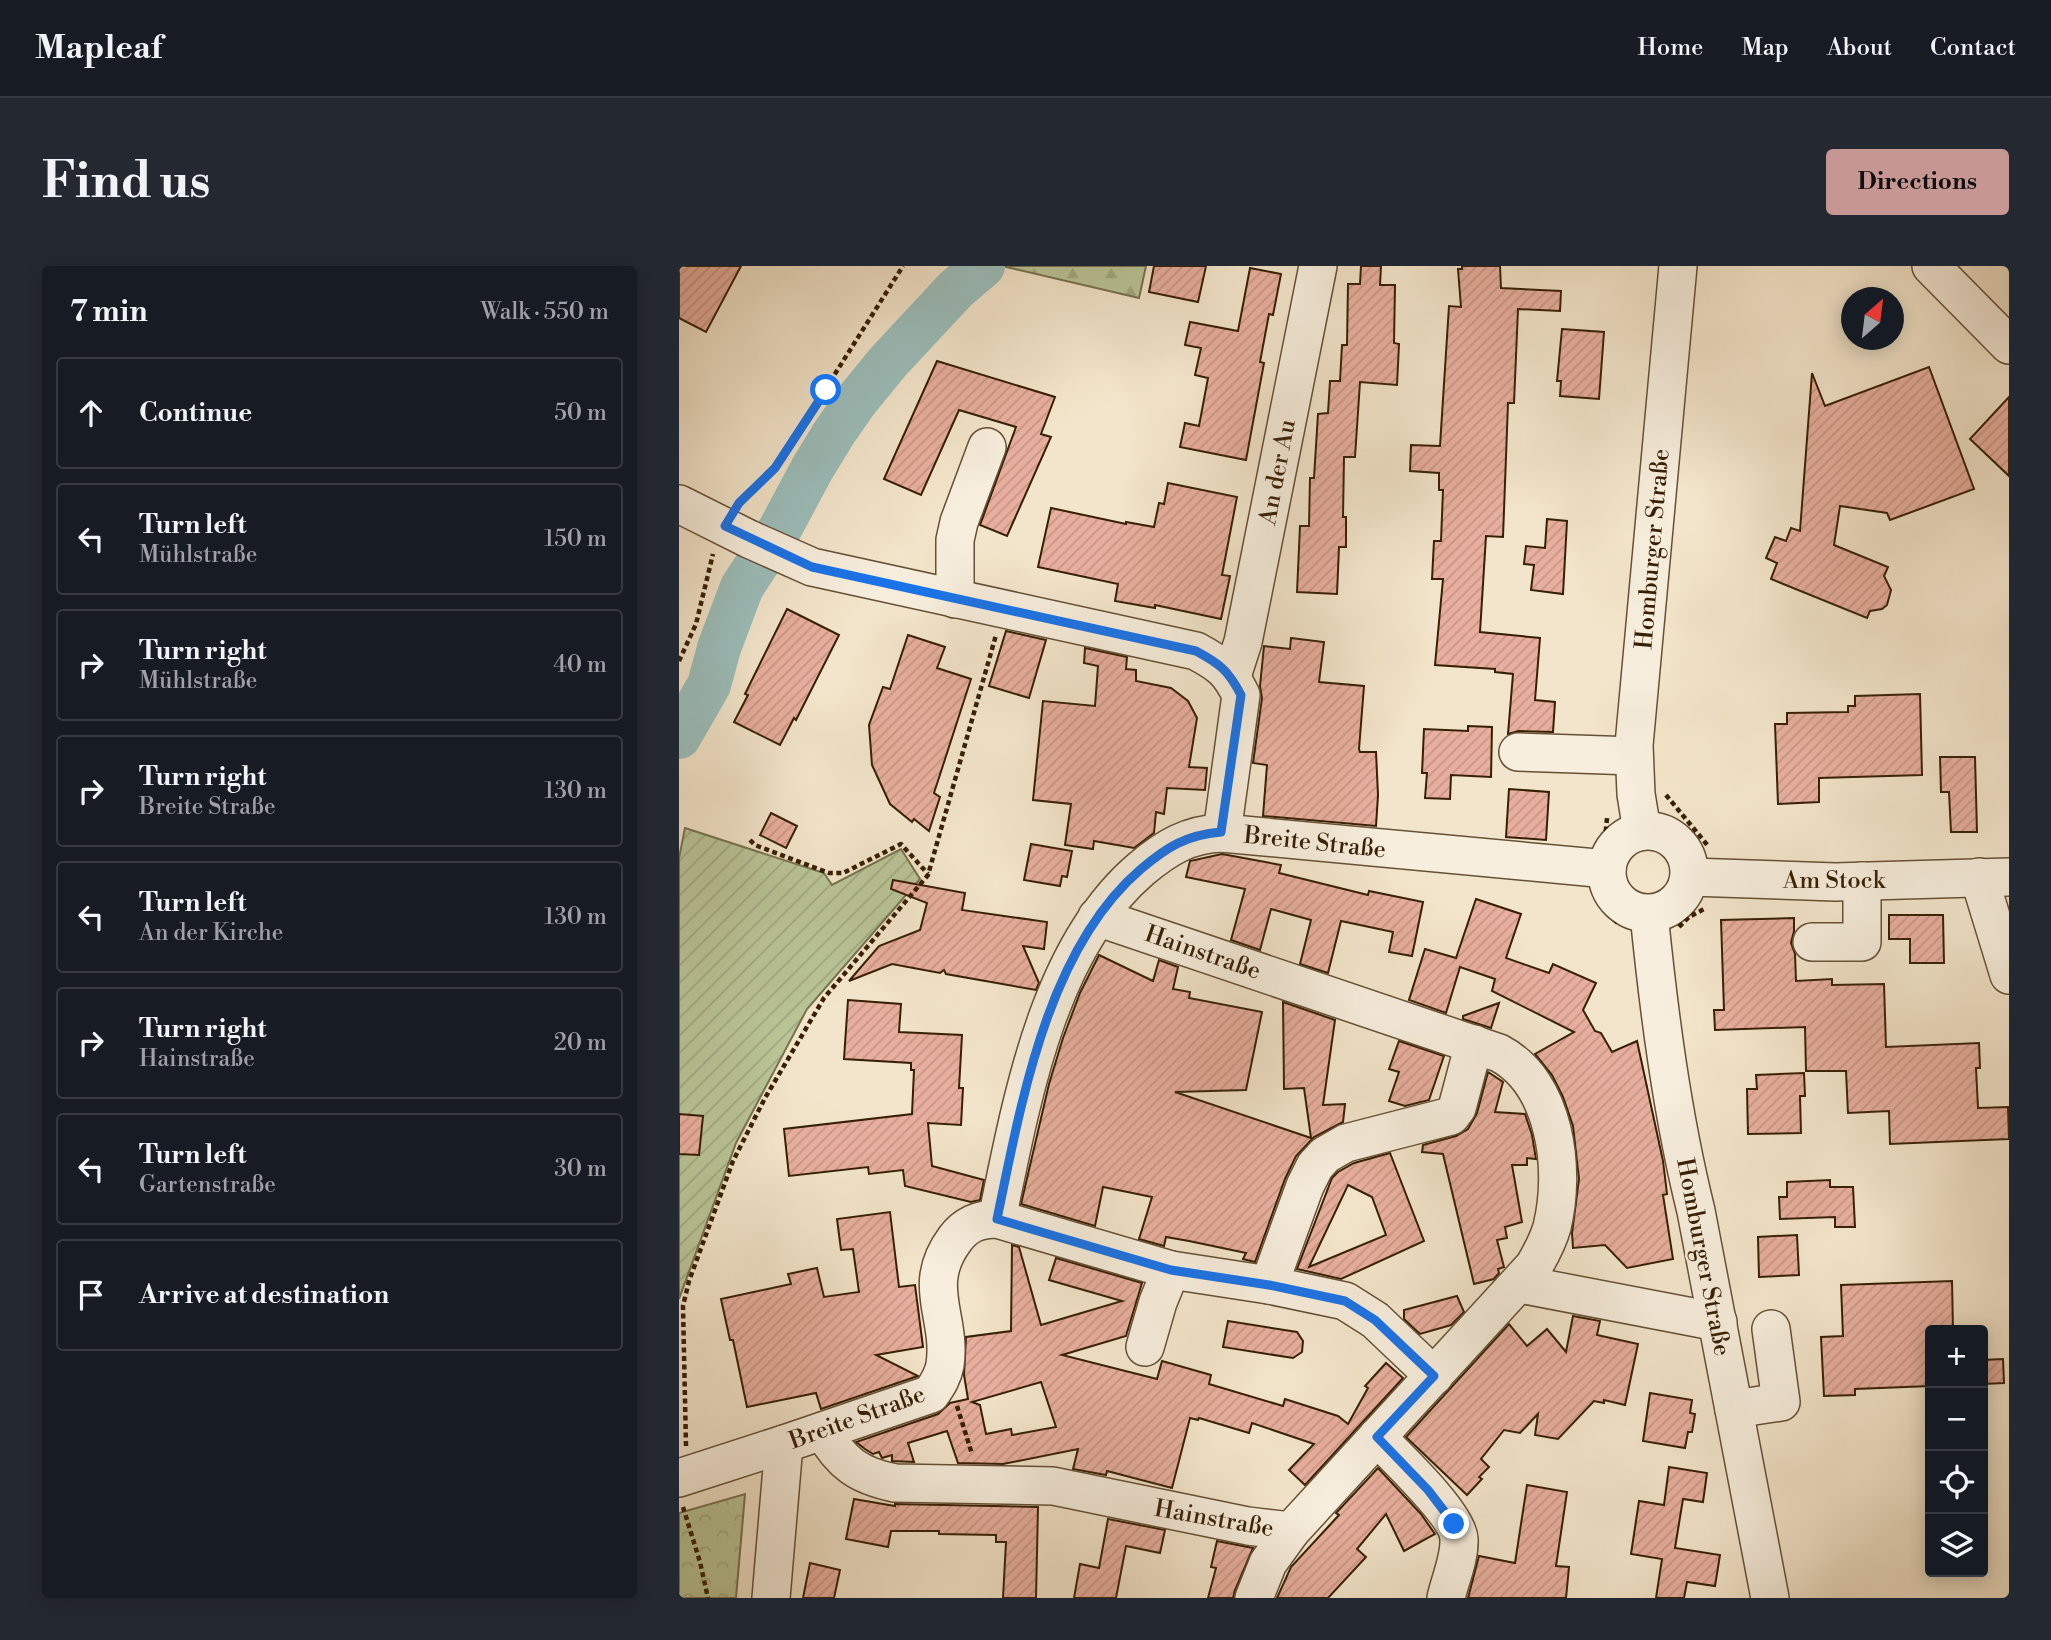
<!DOCTYPE html>
<html lang="en">
<head>
<meta charset="utf-8">
<style>
	:root { --surface:#171b24; --page:#242831; --text:#f1f3f6; --muted:#9ea1a6; --line:#363941; --accent:#c59692 }
	body { margin:0; font-family:"Libre Bodoni",serif; background:var(--page); color:var(--text) }
	.controls { position:absolute; right:21px; bottom:21px; display:grid; overflow:hidden; border-radius:7px; box-shadow:0 4px 18px #0003 }
	.controls button { width:63px; height:63px; display:grid; place-items:center; padding:0; border:0; border-bottom:2px solid var(--line); background:var(--surface); color:var(--text); font:35px sans-serif }
	.compass { position:absolute; left:1162px; top:21px; width:63px; height:63px; border-radius:50%; background:var(--surface); box-shadow:0 4px 18px #0003; rotate:28deg }
	.stop { position:absolute; width:21px; height:21px; margin:-16px; border:5px solid #1a73e8; border-radius:50%; background:#fff }
	.stop.end { background:#1a73e8; border-color:#fff; box-shadow:0 2px 7px #0008 }
	.list { margin:0; padding:0; list-style:none }
	h2 { display:flex; justify-content:space-between; align-items:center; height:91px; margin:0; padding:0 28px; font-size:30px }
	h2 small { font-size:23px; font-weight:400; color:var(--muted) }
	.list li { display:grid; grid-template-columns:46px 1fr auto; gap:21px; align-items:center; box-sizing:border-box; height:112px; margin:0 14px 14px; padding:0 14px; border:2px solid var(--line); border-radius:7px }
	.list b { display:block; font-size:26px; white-space:nowrap }
	.list p { margin:0; font-size:23px; white-space:nowrap; color:var(--muted) }
	.list em { font-size:23px; font-style:normal; color:var(--muted) }
	.icon { flex:none; width:38px; height:38px; fill:none; stroke:currentColor; stroke-width:2; stroke-linecap:round; stroke-linejoin:round }
	.map { position:relative; flex:none; width:1330px; height:1332px; overflow:hidden; border-radius:7px }
	header { display:flex; align-items:center; gap:42px; box-sizing:border-box; height:98px; padding:0 35px; background:var(--surface); border-bottom:2px solid var(--line) }
	header strong { font-size:33px }
	nav { display:flex; gap:38px; margin-inline-start:auto; font-size:24px }
	.intro { display:flex; align-items:center; justify-content:space-between; box-sizing:border-box; height:168px; padding:0 42px }
	h1 { margin:0; font-size:49px }
	.button { padding:18px 32px; border-radius:7px; background:var(--accent); color:#111; font-size:24px; font-weight:700 }
	main { display:flex; gap:42px; padding:0 42px }
	aside { flex:1; background:var(--surface); border-radius:7px; box-shadow:0 4px 18px #0003 }
	.map>svg:first-child { display:block }
	.forest { fill:url(#forest-firs); stroke:#78724e; stroke-width:2 }
	.park { fill:url(#park-crowns); stroke:#78724e; stroke-width:2 }
	.garden { fill:url(#garden-furrows); stroke:#78724e; stroke-width:2 }
	.lines { fill:none; stroke-linecap:round; stroke-linejoin:round }
	.river { stroke:#9cbebb; stroke-width:44 }
	.building { fill:url(#building-hatch); stroke:#371f04; stroke-width:2; fill-rule:evenodd }
	.minor-casing { stroke:#665036; stroke-width:40 }
	.path { stroke:#371f04; stroke-width:4.5; stroke-dasharray:5 3.5; stroke-linecap:butt }
	.minor { stroke:#f7eedd; stroke-width:37 }
	.route { stroke:#1a73e8; stroke-width:9 }
	.labels { text-anchor:middle; stroke-width:5; stroke-linejoin:round; paint-order:stroke }
	.street-label { font-size:24px; fill:#371f04; stroke:#f7eedd }
</style>
</head>
<body>
<header>
<strong>Mapleaf</strong>
<nav><a>Home</a><a>Map</a><a>About</a><a>Contact</a></nav>
</header>
<div class="intro"><h1>Find us</h1><a class="button">Directions</a></div>
<main>
<aside>
<h2>7 min<small>Walk · 550 m</small></h2>
<ul class="list">
<li><svg class="icon" aria-label="ahead" viewBox="0 0 24 24"><path d="M12 20V5M6 11l6-6 6 6"/></svg><div><b>Continue</b></div><em>50 m</em></li>
<li><svg class="icon" aria-label="left" viewBox="0 0 24 24"><path d="M17 20v-9H6M10 6l-5 5 5 5"/></svg><div><b>Turn left</b><p>Mühlstraße</p></div><em>150 m</em></li>
<li><svg class="icon" aria-label="right" viewBox="0 0 24 24"><path d="M7 20v-9h11M14 6l5 5-5 5"/></svg><div><b>Turn right</b><p>Mühlstraße</p></div><em>40 m</em></li>
<li><svg class="icon" aria-label="right" viewBox="0 0 24 24"><path d="M7 20v-9h11M14 6l5 5-5 5"/></svg><div><b>Turn right</b><p>Breite Straße</p></div><em>130 m</em></li>
<li><svg class="icon" aria-label="left" viewBox="0 0 24 24"><path d="M17 20v-9H6M10 6l-5 5 5 5"/></svg><div><b>Turn left</b><p>An der Kirche</p></div><em>130 m</em></li>
<li><svg class="icon" aria-label="right" viewBox="0 0 24 24"><path d="M7 20v-9h11M14 6l5 5-5 5"/></svg><div><b>Turn right</b><p>Hainstraße</p></div><em>20 m</em></li>
<li><svg class="icon" aria-label="left" viewBox="0 0 24 24"><path d="M17 20v-9H6M10 6l-5 5 5 5"/></svg><div><b>Turn left</b><p>Gartenstraße</p></div><em>30 m</em></li>
<li><svg class="icon" aria-label="arrive" viewBox="0 0 24 24"><path d="M6 21V4h12l-3 4 3 4H6"/></svg><div><b>Arrive at destination</b></div></li>
</ul>
</aside>
<div class="map">
<svg width="1330" height="1332" viewBox="0 0 1330 1332">
	<defs>
		<pattern id="forest-firs" width="22" height="20" patternUnits="userSpaceOnUse" patternTransform="scale(1.75)"><rect width="22" height="20" fill="#bac598"/><path d="M5 1l3.5 6h-7zM16 11l3.5 6h-7z" fill="#a0a981"/></pattern>
		<pattern id="park-crowns" width="20" height="18" patternUnits="userSpaceOnUse" patternTransform="scale(1.75)"><rect width="20" height="18" fill="#bac598"/><path d="M2 6a3 3 0 1 1 6 0M12 15a3 3 0 1 1 6 0" fill="none" stroke="#a0a981"/></pattern>
		<pattern id="garden-furrows" width="10" height="10" patternUnits="userSpaceOnUse" patternTransform="scale(1.75)"><rect width="10" height="10" fill="#bac598"/><path d="M-1 1l2-2M0 10L10 0M9 11l2-2" fill="none" stroke="#a0a981"/></pattern>
		<pattern id="building-hatch" width="6" height="6" patternUnits="userSpaceOnUse" patternTransform="scale(1.75)"><rect width="6" height="6" fill="#e8af9e"/><path d="M-1 1l2-2M0 6l6-6M5 7l2-2" fill="none" stroke="#c89686"/></pattern>
	</defs>
	<rect width="100%" height="100%" fill="#f3e5cb"/>
	<filter id="stains"><feTurbulence type="fractalNoise" baseFrequency=".00286" numOctaves="4"/><feColorMatrix values="0 0 0 0 .2 0 0 0 0 .09 0 0 0 0 .02 0 0 0 .5 -.17"/></filter>
	<radialGradient id="worn" r=".72"><stop offset=".6" stop-color="#630" stop-opacity="0"/><stop offset="1" stop-color="#630" stop-opacity=".3"/></radialGradient>
	<polygon class="forest" points="323,0 467,0 460,32"/>
	<polygon class="park" points="66,1228 57,1332 0,1332 0,1247"/>
	<polygon class="garden" points="6,562 145,607 153,619 222,583 241,613 128,743 57,877 0,1033 0,592"/>
	<g class="lines">
		<polyline class="river" points="0,471 30,419 40,382 63,321 101,263 133,203 155,167 178,134 209,96 277,23 304,0"/>
	</g>
	<g class="building">
		<polygon points="0,0 62,0 27,66 0,52"/>
		<polygon points="475,0 527,0 519,36 470,26"/>
		<polygon points="682,0 702,0 701,19 716,19 715,77 720,78 718,119 681,116 676,191 665,191 664,251 667,251 667,281 660,281 658,328 618,326 621,260 630,260 631,212 635,212 639,148 649,147 651,115 661,115 663,79 668,79 669,18 681,18"/>
		<polygon points="783,0 821,0 822,22 882,25 881,45 839,43 835,137 829,137 824,271 807,270 801,366 861,372 856,434 876,436 874,466 840,465 829,468 834,408 816,406 816,403 756,399 764,313 753,313 755,275 762,275 764,224 760,224 760,207 731,205 732,179 761,180 770,40 782,41 779,3 783,3"/>
		<polygon points="571,2 602,8 594,49 590,48 581,96 585,97 567,194 501,181 506,157 520,160 529,112 516,109 522,82 506,79 511,56 559,65"/>
		<polygon points="883,63 925,66 920,133 881,130 882,115 878,115"/>
		<polygon points="258,95 376,131 362,168 372,171 328,270 301,259 337,161 280,144 242,229 205,213"/>
		<polygon points="1250,101 1295,223 1211,254 1208,247 1161,240 1155,279 1209,301 1205,310 1212,324 1208,339 1203,343 1191,345 1188,352 1092,313 1098,297 1087,292 1096,271 1107,275 1112,262 1121,265 1133,107 1146,140"/>
		<polygon points="1330,131 1330,210 1291,173"/>
		<polygon points="489,217 558,231 543,309 551,310 542,353 476,339 476,342 436,335 439,318 359,301 372,242 447,258 447,256 475,261 480,237 485,238"/>
		<polygon points="868,253 888,255 884,328 852,324 855,299 845,298 847,280 866,282"/>
		<polygon points="108,343 160,369 117,454 115,452 101,479 55,456 69,429 66,428"/>
		<polygon points="327,365 367,374 350,432 310,420"/>
		<polygon points="229,369 266,381 258,402 292,413 255,527 261,531 250,565 235,553 233,556 211,538 193,499 190,459 204,421 211,423"/>
		<polygon points="612,372 645,376 640,416 685,420 680,483 681,486 697,486 699,529 697,560 584,550 588,499 574,497 583,432 581,420 585,380 611,383"/>
		<polygon points="406,382 448,391 447,403 457,404 457,415 492,422 509,435 518,452 510,501 528,502 526,524 488,522 485,548 477,546 475,567 455,582 415,575 414,583 386,579 392,538 354,534 364,435 416,440 419,400 405,397"/>
		<polygon points="1241,428 1243,509 1140,512 1140,536 1099,538 1096,458 1108,458 1108,447 1169,446 1169,440 1176,440 1176,430"/>
		<polygon points="789,460 813,461 812,511 772,509 771,533 746,532 748,507 743,507 745,463 789,465"/>
		<polygon points="1261,491 1296,491 1298,566 1272,566 1270,526 1262,526"/>
		<polygon points="830,523 870,526 867,574 827,571"/>
		<polygon points="92,547 118,560 107,582 81,569"/>
		<polygon points="352,578 393,585 388,611 383,610 381,620 345,614"/>
		<polygon points="543,588 602,599 600,607 689,629 690,625 744,636 733,690 710,686 714,666 662,655 649,707 621,698 632,654 592,643 581,684 552,674 566,623 507,611 511,595"/>
		<polygon points="214,614 286,627 283,644 368,656 365,683 344,680 360,717 357,724 267,708 265,704 261,707 213,698 170,715 200,680 241,664 248,637 212,623"/>
		<polygon points="797,633 842,648 827,692 870,707 874,698 917,717 904,744 916,765 922,767 933,786 958,775 984,895 988,928 984,929 994,993 948,1002 926,979 894,982 893,967 900,913 894,860 884,831 873,809 856,788 895,766 813,725 816,713 781,701 767,747 730,734 746,683 777,692"/>
		<polygon points="1210,649 1264,649 1265,697 1231,697 1231,673 1210,673"/>
		<polygon points="1115,652 1115,665 1112,677 1116,688 1117,715 1153,713 1153,719 1205,718 1207,781 1300,777 1301,802 1297,802 1299,842 1329,841 1330,873 1211,878 1210,845 1169,847 1167,805 1127,805 1126,761 1036,764 1035,744 1045,744 1042,654"/>
		<polygon points="420,689 474,715 480,694 499,701 494,723 511,726 510,732 583,746 567,824 496,826 632,872 625,822 605,823 604,736 656,754 644,839 666,838 664,856 635,871 617,890 606,913 576,996 564,993 567,987 510,975 487,971 485,980 460,973 473,931 424,921 416,960 342,938 370,818 384,772 401,727"/>
		<polygon points="169,734 222,738 220,766 283,769 280,822 284,822 282,859 249,857 253,900 305,914 301,934 292,936 226,920 224,904 190,908 189,901 110,910 105,863 233,848 235,804 232,804 232,797 165,793"/>
		<polygon points="820,737 812,762 784,753 784,750"/>
		<polygon points="720,775 765,790 750,834 726,840 710,835 720,806 710,803"/>
		<polygon points="809,806 824,816 816,846 846,848 853,869 857,893 848,892 848,899 833,899 843,956 826,961 828,972 818,974 825,1001 819,1003 820,1007 815,1013 795,1018 764,888 743,886 744,879 777,870 789,863 798,847"/>
		<polygon points="1125,807 1126,830 1121,830 1122,867 1069,868 1068,823 1078,823 1077,809"/>
		<polygon points="0,848 24,850 20,889 0,888"/>
		<path d="M 711,887 L 745,975 L 662,1013 L 618,1003 L 653,912 L 659,906 L 675,897 ZM 669,919 L 693,931 L 707,969 L 630,1001 Z"/>
		<polygon points="1151,914 1151,921 1174,921 1176,961 1156,961 1156,951 1101,953 1100,931 1108,931 1108,916"/>
		<polygon points="211,946 220,1021 236,1019 244,1081 197,1089 239,1110 142,1143 137,1127 68,1141 54,1074 51,1074 42,1033 112,1018 109,1008 138,1002 145,1031 180,1026 174,983 162,984 158,953"/>
		<polygon points="1118,969 1120,1009 1080,1011 1079,971"/>
		<path d="M 333,979 L 340,981 L 362,1059 L 443,1035 L 370,1014 L 377,992 L 463,1017 L 447,1070 L 383,1089 L 478,1113 L 483,1095 L 532,1109 L 530,1118 L 604,1140 L 606,1133 L 659,1150 L 669,1158 L 689,1122 L 686,1120 L 707,1097 L 724,1112 L 626,1219 L 610,1204 L 635,1178 L 573,1157 L 570,1167 L 520,1152 L 519,1154 L 511,1152 L 493,1222 L 428,1205 L 427,1209 L 394,1203 L 399,1183 L 324,1198 L 279,1197 L 268,1165 L 229,1177 L 235,1196 L 213,1195 L 213,1189 L 203,1192 L 200,1186 L 194,1188 L 186,1183 L 177,1176 L 259,1148 L 271,1137 L 289,1133 L 285,1109 L 287,1071 L 332,1065 ZM 362,1116 L 377,1161 L 333,1169 L 332,1163 L 307,1168 L 301,1139 L 293,1136 Z"/>
		<polygon points="1273,1015 1274,1064 1251,1064 1251,1120 1176,1123 1176,1129 1145,1130 1142,1071 1164,1070 1162,1019"/>
		<polygon points="778,1030 785,1046 772,1059 741,1068 725,1053 725,1044"/>
		<polygon points="894,1050 921,1055 918,1069 959,1078 946,1139 925,1134 925,1137 915,1135 879,1173 856,1169 859,1148 841,1167 825,1164 802,1193 810,1201 800,1211 803,1213 788,1229 727,1171 830,1058 848,1080 868,1063 887,1086"/>
		<polygon points="549,1055 618,1066 624,1075 623,1086 614,1092 544,1081"/>
		<polygon points="1324,1093 1325,1117 1304,1118 1304,1094"/>
		<polygon points="971,1127 1013,1134 1011,1147 1016,1148 1013,1166 1009,1166 1006,1182 964,1175"/>
		<polygon points="990,1201 1028,1207 1024,1236 1004,1233 996,1282 1041,1289 1036,1320 1008,1316 1005,1332 977,1332 983,1293 952,1288 960,1235 985,1239"/>
		<polygon points="699,1202 742,1248 756,1268 725,1285 707,1248 678,1283 687,1291 649,1332 598,1332 612,1301 660,1249 657,1247"/>
		<polygon points="848,1219 888,1226 877,1300 890,1301 887,1332 789,1332 800,1290 836,1297"/>
		<polygon points="175,1233 216,1240 216,1238 359,1241 357,1332 324,1332 327,1276 317,1276 317,1269 260,1268 260,1265 212,1265 209,1281 167,1273"/>
		<polygon points="429,1253 486,1264 481,1287 447,1280 437,1332 395,1332 401,1298 420,1302"/>
		<polygon points="538,1275 574,1282 556,1324 554,1332 529,1332 537,1302 532,1301"/>
		<polygon points="131,1297 161,1304 155,1332 124,1332"/>
	</g>
	<g class="lines">
		<defs>
			<g id="minor">
				<polyline points="1252,0 1330,79"/>
				<path d="M 0,238 L 70,273 L 133,301 L 517,385 C 541,398 550,404 562,429 L 543,567"/>
				<polyline points="276,333 276,274 280,256 308,181"/>
				<polyline points="553,410 564,376 639,0"/>
				<polyline points="839,486 955,490"/>
				<circle cx="969" cy="606" r="41"/>
				<polyline points="963,565 957,528 955,479 999,0"/>
				<polyline points="1011,611 1156,616 1330,611"/>
				<polyline points="1300,611 1330,709"/>
				<path d="M 970,648 C 980,747 993,848 1017,945 L 1091,1332"/>
				<path d="M 418,651 L 820,787 C 877,817 887,904 873,961 C 869,975 862,988 855,1000 L 612,1265 L 589,1297 L 575,1332"/>
				<polyline points="1133,676 1183,676 1183,615"/>
				<path d="M 318,953 C 342,838 368,683 462,603 C 487,582 509,568 543,567 L 928,603"/>
				<polyline points="841,1018 1039,1056"/>
				<polyline points="590,1019 626,920 636,900 646,889 667,877 772,850 778,842 795,778"/>
				<polyline points="466,1081 479,1036 492,1004"/>
				<polyline points="1055,1143 1102,1136 1092,1063"/>
				<path d="M 144,1165 C 162,1197 180,1210 216,1217 L 374,1220 L 569,1260 L 612,1265"/>
				<path d="M 698,1171 C 716,1190 779,1249 780,1273 C 781,1292 771,1314 767,1332"/>
				<path d="M 0,1212 L 105,1178 L 252,1128 C 259,1118 264,1110 266,1099 C 273,1050 241,1020 276,973 C 287,958 300,953 318,953 L 492,1004 L 590,1019 L 666,1035 L 696,1054 L 755,1110"/>
				<polyline points="92,1332 105,1178"/>
			</g>
		</defs>
		<use href="#minor" class="minor-casing"/>
		<g class="path">
			<polyline points="60,237 96,203 224,0"/>
			<polyline points="0,395 17,358 34,288"/>
			<polyline points="987,529 1030,581"/>
			<polyline points="71,574 76,579 150,607 164,607 222,578 249,608"/>
			<polyline points="926,574 928,552"/>
			<polyline points="921,632 940,659"/>
			<polyline points="1000,661 1010,651 1027,642"/>
			<polyline points="278,1140 293,1188"/>
			<polyline points="7,1180 4,1040 10,1015 54,895 86,832 145,732 249,609 317,369"/>
			<polyline points="4,1241 21,1296 29,1332"/>
		</g>
		<use href="#minor" class="minor"/>
	</g>
	<g class="lines">
		<path class="route" d="M 147,124 L 96,202 L 60,237 L 46,260 L 133,301 L 517,385 C 541,398 549,404 562,429 L 542,566 C 507,569 488,581 462,603 C 368,683 342,838 318,953 L 492,1004 L 590,1019 L 666,1035 L 696,1054 L 755,1110 L 698,1171 L 749,1224 L 775,1258"/>
	</g>
	<g class="labels">
		<g class="street-label">
			<text transform="translate(598 206) rotate(-79)" y="8">An der Au</text>
			<text transform="translate(973 283) rotate(-85)" y="8">Homburger Straße</text>
			<text transform="translate(636 576) rotate(6)" y="8">Breite Straße</text>
			<text x="1155" y="622">Am Stock</text>
			<text transform="translate(524 686) rotate(19)" y="8">Hainstraße</text>
			<text transform="translate(1025 991) rotate(79)" y="8">Homburger Straße</text>
			<text transform="translate(178 1151) rotate(-20)" y="8">Breite Straße</text>
			<text transform="translate(535 1252) rotate(10)" y="8">Hainstraße</text>
		</g>
	</g>
	<rect width="100%" height="100%" filter="url(#stains)"/>
	<rect width="100%" height="100%" fill="url(#worn)"/>
</svg>
<div class="controls">
<button>+</button>
<button>−</button>
<button><svg class="icon" aria-label="locate" viewBox="0 0 24 24"><circle cx="12" cy="12" r="6"/><path d="M12 2v4M12 18v4M2 12h4M18 12h4"/></svg></button>
<button><svg class="icon" aria-label="layers" viewBox="0 0 24 24"><path d="M12 4l9 5-9 5-9-5zM3 14l9 5 9-5"/></svg></button>
</div>
<svg class="compass" viewBox="-18 -18 36 36"><path d="M0-13l5 13h-10z" fill="#e53935"/><path d="M0 13l5-13h-10z" fill="#9ea1a6"/></svg>
<div class="stop" style="left:147px;top:124px"></div>
<div class="stop end" style="left:775px;top:1258px"></div>
</div>
</main>
</body>
</html>
